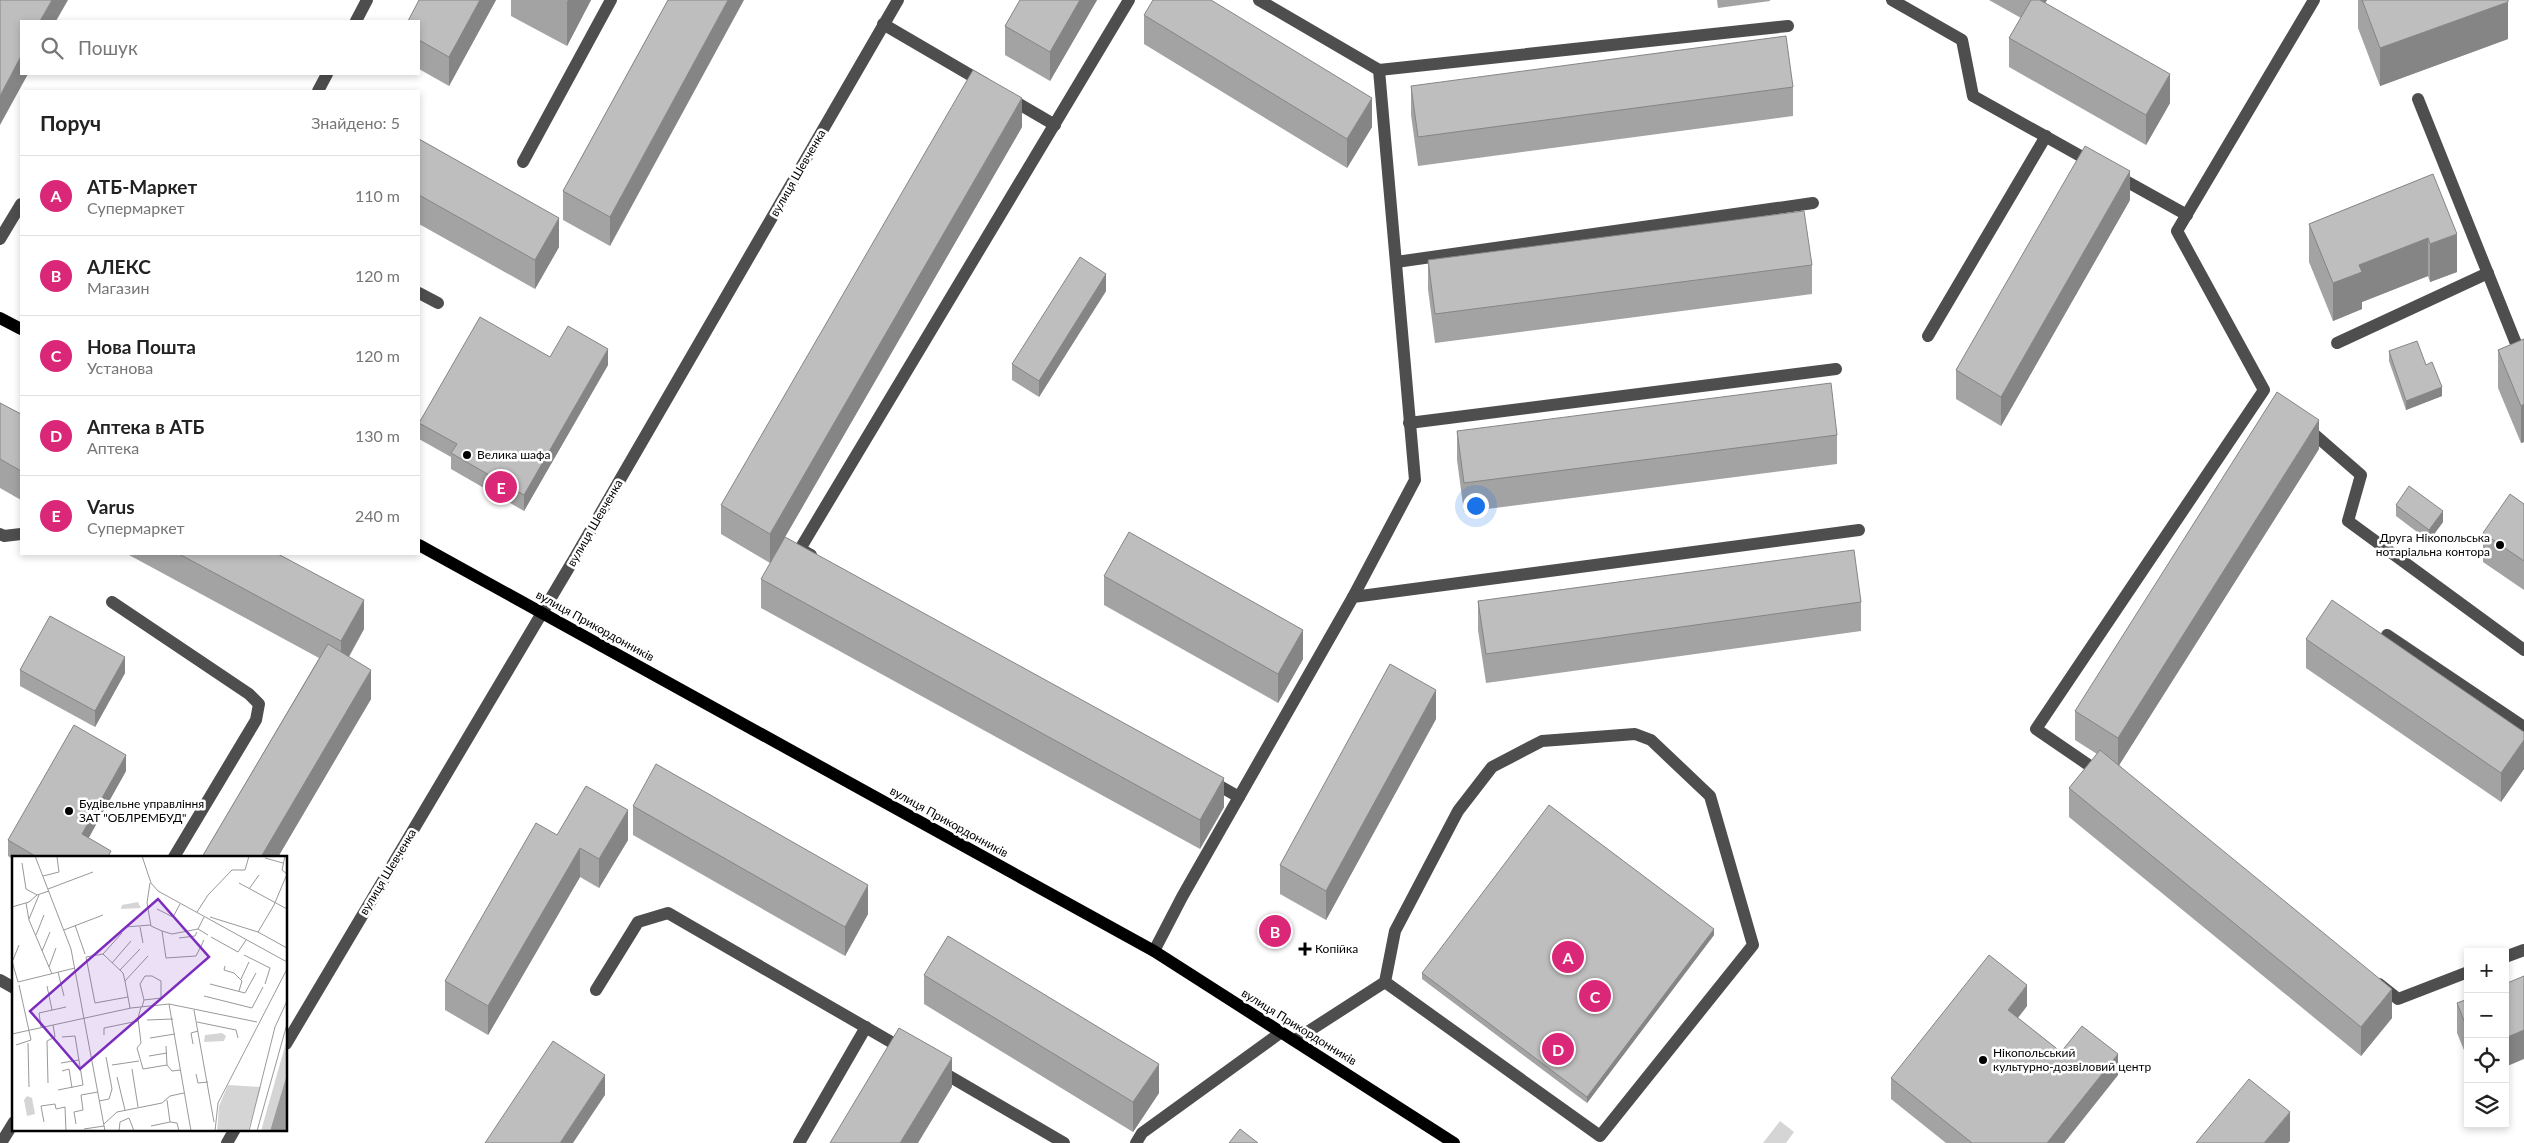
<!DOCTYPE html>
<html lang="uk">
<head>
<meta charset="utf-8">
<style>
	:root { --surface:#fff; --page:#f6f6f6; --text:#222; --muted:#767676; --line:#e0e0e0; --accent:#db2777 }
	body { margin:0; font-family:Lato,sans-serif; background:var(--page); color:var(--text) }
	.controls { position:absolute; right:15px; bottom:15px; display:grid; overflow:hidden; border-radius:0px; box-shadow:0 2px 8px #0003 }
	.controls button { width:45px; height:45px; display:grid; place-items:center; padding:0; border:0; border-bottom:1px solid var(--line); background:var(--surface); color:var(--text); font:25px sans-serif }
	.you { position:absolute; left:1475px; top:505px; width:18px; height:18px; margin:-12px; border:4px solid #fff; border-radius:50%; background:#1a73e8; box-shadow:0 0 0 8px #1a73e833 }
	.badge { display:grid; place-items:center; width:32px; height:32px; border-radius:50%; background:var(--accent); color:#fff; font-size:16px; font-weight:700 }
	.pin { position:absolute; translate:-50% -50%; border:2px solid #fff; box-shadow:0 1px 5px #0006 }
	.list { margin:0; padding:0; list-style:none }
	h2 { display:flex; justify-content:space-between; align-items:center; height:65px; margin:0; padding:0 20px; font-size:21px }
	h2 small { font-size:16px; font-weight:400; color:var(--muted) }
	.list li { display:grid; grid-template-columns:32px 1fr auto; gap:15px; align-items:center; box-sizing:border-box; height:80px; padding:0 20px; border-top:1px solid var(--line) }
	.list b { display:block; font-size:19px; white-space:nowrap }
	.list p { margin:0; font-size:16px; white-space:nowrap; color:var(--muted) }
	.list em { font-size:16px; font-style:normal; color:var(--muted) }
	.icon { flex:none; width:28px; height:28px; fill:none; stroke:currentColor; stroke-width:2; stroke-linecap:round; stroke-linejoin:round }
	.map { position:relative; flex:none; width:2524px; height:1143px; overflow:hidden }
	.search { position:absolute; background:var(--surface); box-shadow:0 2px 8px #0003; left:20px; top:20px; width:400px; height:55px; display:flex; align-items:center; gap:12px; box-sizing:border-box; padding:0 18px; border-radius:0px; color:var(--muted); font-size:19px }
	.panel { position:absolute; background:var(--surface); box-shadow:0 2px 8px #0003; left:20px; top:90px; width:400px; height:465px; border-radius:0px }
	.map>svg:first-child { display:block }
	.green { fill:#d5d5d5 }
	.lines { fill:none; stroke-linecap:round; stroke-linejoin:round }
	.minor { stroke:#4e4e4e; stroke-width:12 }
	.major { stroke:#000; stroke-width:12 }
	.wall { fill:#a3a3a3 }
	.shaded-wall { fill:#858585 }
	.building { fill:#bebebe; stroke:#858585 }
	.poi-dot { fill:#000; stroke:#fff; stroke-width:2 }
	.labels { text-anchor:middle; stroke-width:5; stroke-linejoin:round; paint-order:stroke }
	.street-label { font-size:12px; fill:#000; stroke:#fff }
	.poi-label { font-size:12px; fill:#000; stroke:#fff; text-anchor:start }
	.inset-road { fill:none; stroke:#999; stroke-width:1 }
	.view { fill:#7b2cbf; fill-opacity:0.15; stroke:#7b2cbf; stroke-width:2.5 }
	.inset-edge { fill:none; stroke:#000; stroke-width:2.5 }
</style>
</head>
<body>
<div class="map">
<svg width="2524" height="1143" viewBox="0 0 2524 1143">
	<rect width="100%" height="100%" fill="#fff"/>
	<polygon class="green" points="1780,1121 1794,1132 1786,1143 1763,1143"/>
	<g class="lines">
		<g class="minor">
			<polyline points="1259,0 1379,70"/>
			<polyline points="1892,0 1962,40 1973,96 2093,163"/>
			<polyline points="356,21 367,0"/>
			<polyline points="883,24 984,83"/>
			<polyline points="318,91 327,74"/>
			<polyline points="1007,97 1055,125"/>
			<polyline points="2418,99 2519,351 2524,349"/>
			<polyline points="523,162 611,0"/>
			<polyline points="2115,175 2187,215"/>
			<polyline points="0,239 21,204"/>
			<polyline points="1396,262 1813,203"/>
			<polyline points="419,293 438,303"/>
			<polyline points="1928,336 2046,136"/>
			<polyline points="2337,343 2488,273"/>
			<polyline points="1409,423 1836,369"/>
			<polyline points="2307,428 2361,475 2348,521 2524,650"/>
			<polyline points="0,534 4,536 21,534"/>
			<polyline points="811,555 800,549 1129,0"/>
			<polyline points="1353,597 1415,480 1379,70 1788,26"/>
			<polyline points="112,602 249,694 259,704 256,720 174,857"/>
			<polyline points="2387,635 2524,727"/>
			<polyline points="2103,770 2090,766 2036,729 2264,390 2177,231 2314,0"/>
			<polyline points="1209,780 1239,797"/>
			<polyline points="1154,951 1182,897 1353,597 1859,530"/>
			<polyline points="2505,957 2524,950"/>
			<polyline points="0,980 14,988"/>
			<polyline points="2379,984 2398,999 2468,972"/>
			<polyline points="596,990 638,922 668,913 905,1050"/>
			<polyline points="1295,1040 1385,982 1600,1136 1753,945 1710,796 1651,740 1635,734 1542,741 1492,767 1458,811 1395,931 1385,982"/>
			<polyline points="286,1044 574,559 898,0"/>
			<polyline points="937,1069 1064,1143"/>
			<polyline points="1,1143 14,1122"/>
			<polyline points="227,1143 235,1129"/>
			<polyline points="799,1143 866,1027"/>
			<polyline points="1136,1143 1142,1133 1280,1033"/>
		</g>
		<g class="major">
			<polyline points="0,318 21,329"/>
			<polyline points="419,545 1154,951 1454,1143"/>
		</g>
	</g>
	<g class="wall">
		<polygon points="419,0 496,0 449,86 419,69"/>
		<polygon points="511,0 591,0 567,46 511,16"/>
		<polygon points="668,0 610,246 563,220 563,191"/>
		<polygon points="1020,0 1097,0 1050,81 1005,55 1005,26"/>
		<polygon points="1717,0 1770,0 1770,1 1718,8"/>
		<polygon points="1989,0 2047,0 2045,3 2170,103 2146,145 2009,67 2009,38 2021,18"/>
		<polygon points="2358,0 2508,0 2508,39 2380,86 2358,28"/>
		<polygon points="1144,15 1372,127 1347,168 1144,44"/>
		<polygon points="1411,86 1793,87 1793,116 1418,166 1411,115"/>
		<polygon points="1022,127 770,563 721,534 721,505"/>
		<polygon points="419,139 559,247 535,289 419,224"/>
		<polygon points="2433,174 2457,272 2430,282 2428,276 2362,302 2362,309 2333,321 2309,262 2309,224"/>
		<polygon points="2130,200 2001,426 1956,399 1956,370"/>
		<polygon points="1428,260 1812,265 1812,294 1435,343 1428,289"/>
		<polygon points="1106,291 1039,397 1012,380 1012,364"/>
		<polygon points="2524,339 2524,442 2521,443 2498,388 2498,350"/>
		<polygon points="2389,351 2426,365 2442,396 2406,410 2389,361"/>
		<polygon points="550,357 608,365 524,511 451,469 451,457 419,439 419,423"/>
		<polygon points="0,403 21,414 21,500 0,488"/>
		<polygon points="1457,431 1837,435 1837,464 1464,512 1457,460"/>
		<polygon points="2319,449 2119,765 2392,1018 2361,1056 2069,817 2069,788 2097,754 2075,740 2075,711"/>
		<polygon points="2524,504 2524,590 2483,562 2483,533"/>
		<polygon points="2396,505 2443,522 2429,541 2396,516"/>
		<polygon points="129,554 278,554 364,629 349,657 371,699 278,857 202,857 319,658 129,555"/>
		<polygon points="1104,576 1303,659 1278,703 1104,605"/>
		<polygon points="761,579 1224,807 1200,849 761,608"/>
		<polygon points="1478,601 1861,602 1861,631 1486,683 1478,630"/>
		<polygon points="2306,639 2524,732 2524,769 2501,802 2306,668"/>
		<polygon points="20,670 125,673 95,727 20,686"/>
		<polygon points="1436,719 1326,920 1280,894 1280,865"/>
		<polygon points="126,771 88,838 111,857 14,857 14,860 8,856 8,840"/>
		<polygon points="633,806 868,914 845,956 633,835"/>
		<polygon points="557,835 628,840 599,888 580,877 488,1035 445,1010 445,981"/>
		<polygon points="1714,935 1587,1103 1422,979 1422,973"/>
		<polygon points="924,975 1159,1093 1133,1132 924,1004"/>
		<polygon points="2468,999 2468,1060 2457,1033 2457,1003"/>
		<polygon points="2027,1006 2018,1018 2061,1052 2118,1075 2064,1143 1946,1143 1891,1099 1891,1078"/>
	</g>
	<g class="shaded-wall">
		<polygon points="52,0 68,0 56,21 40,21"/>
		<polygon points="480,0 496,0 449,86 449,57"/>
		<polygon points="568,0 591,0 567,46 567,2"/>
		<polygon points="728,0 744,0 610,246 610,217"/>
		<polygon points="1080,0 1097,0 1050,81 1050,52"/>
		<polygon points="2033,0 2047,0 2033,25"/>
		<polygon points="2508,2 2508,39 2380,86 2380,48"/>
		<polygon points="21,56 21,74 28,74 0,125 0,96"/>
		<polygon points="2170,74 2170,103 2146,145 2146,115"/>
		<polygon points="1022,98 1022,127 770,563 770,534"/>
		<polygon points="1372,98 1372,127 1347,168 1347,139"/>
		<polygon points="2130,171 2130,200 2001,426 2001,397"/>
		<polygon points="559,218 559,247 535,289 535,260"/>
		<polygon points="2457,234 2457,272 2430,282 2430,244"/>
		<polygon points="2428,238 2428,276 2362,302 2362,309 2333,321 2333,283 2359,265"/>
		<polygon points="1106,274 1106,291 1039,397 1039,381"/>
		<polygon points="608,349 608,365 524,511 524,495"/>
		<polygon points="2442,387 2442,396 2406,410 2406,401"/>
		<polygon points="2524,404 2524,442 2521,443 2521,406"/>
		<polygon points="2319,420 2319,449 2118,767 2118,738"/>
		<polygon points="2443,511 2443,522 2429,541 2429,530"/>
		<polygon points="364,600 364,629 341,670 341,641"/>
		<polygon points="1303,630 1303,659 1278,703 1278,674"/>
		<polygon points="125,657 125,673 95,727 95,711"/>
		<polygon points="371,670 371,699 278,857 261,857"/>
		<polygon points="1436,690 1436,719 1326,920 1326,891"/>
		<polygon points="2524,740 2524,769 2501,802 2501,773"/>
		<polygon points="126,755 126,771 82,850 82,834"/>
		<polygon points="1224,778 1224,807 1200,849 1200,820"/>
		<polygon points="628,810 628,840 599,888 599,859"/>
		<polygon points="580,848 580,877 488,1035 488,1006"/>
		<polygon points="868,885 868,914 845,956 845,927"/>
		<polygon points="1714,929 1714,935 1587,1103 1587,1097"/>
		<polygon points="2027,985 2027,1006 2008,1030 2008,1010"/>
		<polygon points="2392,989 2392,1018 2361,1056 2361,1027"/>
		<polygon points="2524,1030 2524,1059 2505,1067 2505,1038"/>
		<polygon points="2118,1054 2118,1075 2064,1143 2047,1143"/>
		<polygon points="952,1058 952,1087 918,1143 900,1143"/>
		<polygon points="1159,1064 1159,1093 1133,1132 1133,1102"/>
		<polygon points="605,1075 605,1095 573,1143 560,1143"/>
		<polygon points="2290,1112 2290,1141 2288,1143 2264,1143"/>
	</g>
	<g class="building">
		<polygon points="0,0 52,0 40,21 21,21 21,56 0,96"/>
		<polygon points="419,0 480,0 449,57 419,40 419,21 408,21"/>
		<polygon points="668,0 728,0 610,217 563,191"/>
		<polygon points="1020,0 1080,0 1050,52 1005,26"/>
		<polygon points="1153,0 1211,0 1372,98 1347,139 1144,15"/>
		<polygon points="2031,0 2040,0 2170,74 2146,115 2009,38"/>
		<polygon points="2362,0 2508,0 2508,2 2380,48"/>
		<polygon points="1786,36 1793,87 1418,137 1411,86"/>
		<polygon points="973,70 1022,98 770,534 721,505"/>
		<polygon points="419,139 559,218 535,260 419,195"/>
		<polygon points="2085,146 2130,171 2001,397 1956,370"/>
		<polygon points="2433,174 2457,234 2430,244 2428,238 2359,265 2362,272 2333,283 2309,224"/>
		<polygon points="1804,211 1812,265 1435,314 1428,260"/>
		<polygon points="1080,257 1106,274 1039,381 1012,364"/>
		<polygon points="480,317 550,357 568,326 608,349 524,495 451,453 457,444 419,423"/>
		<polygon points="2524,339 2524,404 2521,406 2498,350"/>
		<polygon points="2417,341 2426,365 2432,362 2442,387 2406,401 2389,351"/>
		<polygon points="1831,383 1837,435 1464,483 1457,431"/>
		<polygon points="2277,392 2319,420 2118,738 2075,711"/>
		<polygon points="0,403 21,414 21,471 0,459"/>
		<polygon points="2409,486 2443,511 2429,530 2396,505"/>
		<polygon points="2510,494 2524,504 2524,561 2483,533"/>
		<polygon points="1129,532 1303,630 1278,674 1104,576"/>
		<polygon points="785,537 1224,778 1200,820 761,579"/>
		<polygon points="1854,550 1861,602 1486,654 1478,601"/>
		<polygon points="179,554 278,554 364,600 341,641"/>
		<polygon points="2332,600 2524,732 2524,740 2501,773 2306,639"/>
		<polygon points="50,616 125,657 95,711 20,670"/>
		<polygon points="328,644 371,670 261,857 202,857"/>
		<polygon points="1390,664 1436,690 1326,891 1280,865"/>
		<polygon points="74,725 126,755 82,834 111,851 108,857 37,857 8,840"/>
		<polygon points="2100,750 2392,989 2361,1027 2069,788"/>
		<polygon points="656,764 868,885 845,927 633,806"/>
		<polygon points="586,786 628,810 599,859 580,848 488,1006 445,981 536,823 557,835"/>
		<polygon points="1549,805 1714,929 1587,1097 1422,973"/>
		<polygon points="948,936 1159,1064 1133,1102 924,975"/>
		<polygon points="1989,955 2027,985 2008,1010 2061,1052 2082,1026 2118,1054 2047,1143 1972,1143 1891,1078"/>
		<polygon points="2524,976 2524,1030 2505,1038 2505,984"/>
		<polygon points="2468,999 2468,1031 2457,1003"/>
		<polygon points="899,1028 952,1058 900,1143 830,1143"/>
		<polygon points="553,1041 605,1075 560,1143 485,1143"/>
		<polygon points="2249,1079 2290,1112 2264,1143 2196,1143"/>
		<polygon points="1240,1129 1258,1143 1229,1143"/>
	</g>
	<g class="poi-dot">
		<circle cx="467" cy="455" r="5"/>
		<circle cx="2500" cy="545" r="5"/>
		<circle cx="69" cy="811" r="5"/>
		<path d="M1302.5 941.5h5v5h5v5h-5v5h-5v-5h-5v-5h5z"/>
		<circle cx="1983" cy="1060" r="5"/>
	</g>
	<g class="labels">
		<g class="street-label">
			<text transform="translate(798 173) rotate(-60)" y="4">вулиця Шевченка</text>
			<text transform="translate(595 523) rotate(-60)" y="4">вулиця Шевченка</text>
			<text transform="translate(595 626) rotate(29)" y="4">вулиця Прикордонників</text>
			<text transform="translate(949 822) rotate(29)" y="4">вулиця Прикордонників</text>
			<text transform="translate(388 872) rotate(-59)" y="4">вулиця Шевченка</text>
			<text transform="translate(1299 1027) rotate(32)" y="4">вулиця Прикордонників</text>
		</g>
		<g class="poi-label">
			<text x="477" y="459">Велика шафа</text>
			<text x="2490" y="542" text-anchor="end">Друга Нікопольська<tspan x="2490" dy="14">нотаріальна контора</tspan></text>
			<text x="79" y="808">Будівельне управління<tspan x="79" dy="14">ЗАТ "ОБЛРЕМБУД"</tspan></text>
			<text x="1315" y="953">Копійка</text>
			<text x="1993" y="1057">Нікопольський<tspan x="1993" dy="14">культурно-дозвіловий центр</tspan></text>
		</g>
	</g>
	<g transform="translate(12 856)">
		<rect width="275" height="275" fill="#fff"/>
		<path d="M 126,46 L 129,52 L 109,53 L 110,49 ZM 210,177 L 214,180 L 212,185 L 192,186 L 193,179 ZM 275,183 L 275,218 L 258,275 L 249,275 ZM 216,229 L 249,231 L 236,275 L 205,275 L 207,250 ZM 15,240 L 20,242 L 23,258 L 15,260 L 12,244 Z" fill="#d5d5d5"/>
		<path d="M 275,218 L 275,275 L 258,275 Z" fill="#9c9c9c"/>
		<path class="inset-road" d="M 23,0 L 59,93 L 93,275M 130,0 L 139,27 L 146,35 L 275,106M 253,2 L 271,7M 10,7 L 14,33 L 25,39M 31,20 L 47,16 L 45,1M 138,27 L 135,47 L 139,70 L 150,75 L 154,102 L 184,100 L 192,84M 227,27 L 275,53M 36,33 L 81,16M 237,33 L 247,19M 14,47 L 17,64 L 40,118M 0,51 L 17,46 L 25,39 L 37,35M 145,53 L 161,61 L 168,48M 185,56 L 196,39 L 220,14 L 233,14 L 237,0M 192,61 L 186,73 L 196,79M 198,61 L 246,76 L 275,92M 17,63 L 27,39M 63,69 L 73,98M 113,71 L 139,69M 128,71 L 131,87M 52,74 L 91,59M 150,75 L 160,78 L 186,73M 246,76 L 262,49 L 275,18 L 270,14 L 273,0M 110,77 L 91,98 L 111,117 L 113,125M 24,79 L 32,59M 199,81 L 226,96 L 234,84M 167,82 L 183,80 L 185,76M 30,95 L 38,76M 91,98 L 74,101 L 83,147 L 116,141M 232,99 L 258,112 L 253,128M 1,104 L 7,89M 0,105 L 6,126 L 63,112M 100,107 L 119,85M 213,110 L 212,114 L 222,117 L 230,125 L 227,135M 37,111 L 44,92M 108,114 L 128,93M 46,116 L 52,140M 229,123 L 237,106M 198,128 L 233,137 L 244,117M 35,130 L 40,154M 192,140 L 240,152 L 251,131M 157,148 L 179,275M 129,151 L 126,162 L 129,187 L 125,192 L 131,213 L 155,209 L 160,215 L 168,214M 130,151 L 132,144 L 149,142 L 149,125 L 140,120 L 133,120 L 128,128 L 132,144M 118,152 L 113,125 L 136,100M 182,154 L 202,266M 135,164 L 161,163M 185,166 L 224,174 L 226,182M 29,171 L 27,157 L 54,151M 0,178 L 119,152 L 157,148 L 245,166M 92,179 L 92,172 L 126,165M 138,182 L 163,178M 16,187 L 17,231M 181,188 L 179,177 L 186,175M 4,189 L 19,184 L 7,129M 154,190 L 155,209M 137,200 L 155,197M 49,207 L 67,204M 100,209 L 127,205M 120,213 L 126,251M 50,215 L 57,213 L 60,232M 184,218 L 186,227 L 196,226M 105,221 L 113,254M 36,227 L 35,185 L 43,181 L 41,169M 46,234 L 71,229 L 63,180 L 50,181M 155,244 L 158,266 L 165,267 L 167,275M 87,245 L 97,243 L 100,233 L 94,201M 32,266 L 29,250 L 43,248 L 44,253 L 53,251 L 54,275M 64,268 L 62,256 L 71,254 L 69,239 L 86,236M 92,268 L 105,256 L 150,247 L 158,240 L 172,237M 139,270 L 158,266M 72,273 L 92,270M 107,275 L 108,266 L 117,262 L 122,275M 203,275 L 206,247 L 275,113M 237,275 L 263,171 L 275,145M 245,275 L 275,168"/>
		<path class="view" d="M 146,43 L 197,101 L 68,213 L 18,155 Z"/>
		<rect width="275" height="275" class="inset-edge"/>
	</g>
</svg>
<div class="controls">
<button>+</button>
<button>−</button>
<button><svg class="icon" aria-label="locate" viewBox="0 0 24 24"><circle cx="12" cy="12" r="6"/><path d="M12 2v4M12 18v4M2 12h4M18 12h4"/></svg></button>
<button><svg class="icon" aria-label="layers" viewBox="0 0 24 24"><path d="M12 4l9 5-9 5-9-5zM3 14l9 5 9-5"/></svg></button>
</div>
<div class="you"></div>
<div class="pin badge" style="left:1568px;top:957px">A</div>
<div class="pin badge" style="left:1275px;top:931px">B</div>
<div class="pin badge" style="left:1595px;top:996px">C</div>
<div class="pin badge" style="left:1558px;top:1049px">D</div>
<div class="pin badge" style="left:501px;top:487px">E</div>
<div class="search"><svg class="icon" aria-label="search" viewBox="0 0 24 24"><circle cx="10" cy="10" r="6"/><path d="M15 15l6 6"/></svg>Пошук</div>
<section class="panel">
<h2>Поруч<small>Знайдено: 5</small></h2>
<ul class="list">
<li><span class="badge">A</span><div><b>АТБ-Маркет</b><p>Супермаркет</p></div><em>110 m</em></li>
<li><span class="badge">B</span><div><b>АЛЕКС</b><p>Магазин</p></div><em>120 m</em></li>
<li><span class="badge">C</span><div><b>Нова Пошта</b><p>Установа</p></div><em>120 m</em></li>
<li><span class="badge">D</span><div><b>Аптека в АТБ</b><p>Аптека</p></div><em>130 m</em></li>
<li><span class="badge">E</span><div><b>Varus</b><p>Супермаркет</p></div><em>240 m</em></li>
</ul>
</section>
</div>
</body>
</html>
